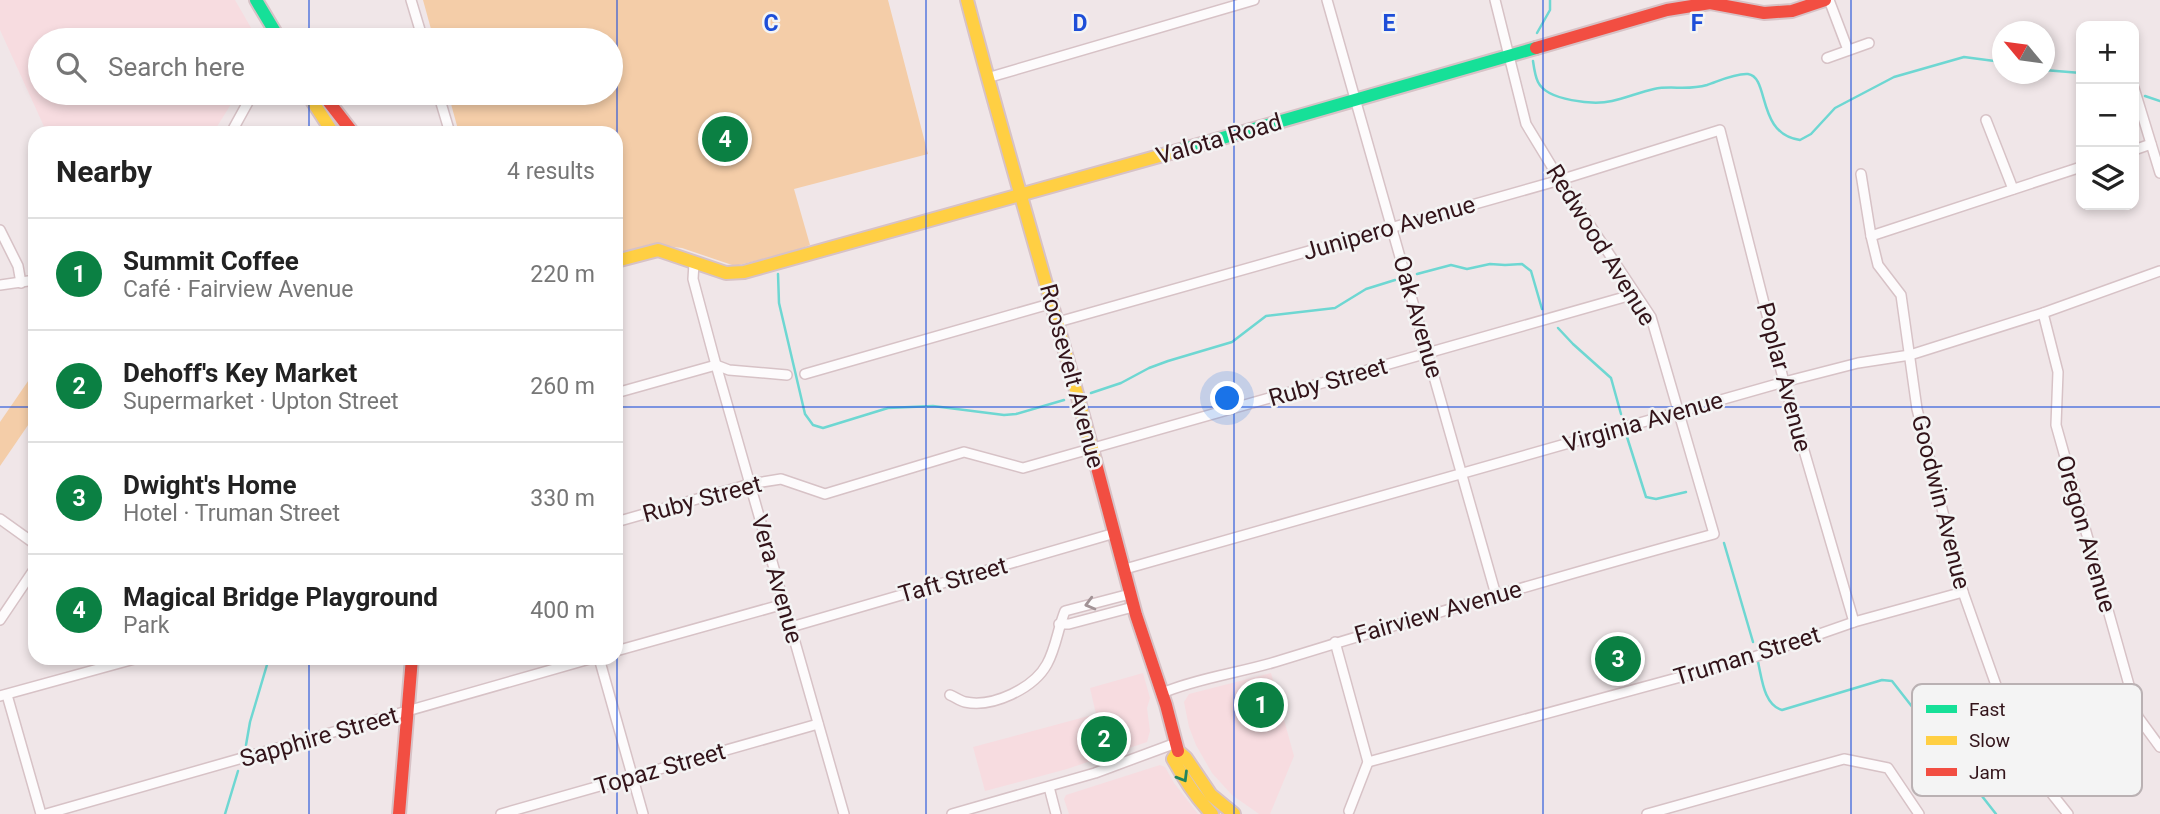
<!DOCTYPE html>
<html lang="en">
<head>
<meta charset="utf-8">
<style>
	:root { --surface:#fff; --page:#f6f6f6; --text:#222; --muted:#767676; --line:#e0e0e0; --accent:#0b8043 }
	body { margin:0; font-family:Roboto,sans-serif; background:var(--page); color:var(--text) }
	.controls { position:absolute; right:21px; top:21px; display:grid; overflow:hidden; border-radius:14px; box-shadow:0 4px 10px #0003 }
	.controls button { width:63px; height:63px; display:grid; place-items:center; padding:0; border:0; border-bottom:2px solid var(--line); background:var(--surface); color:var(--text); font:35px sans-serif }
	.compass { position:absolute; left:1992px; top:21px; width:63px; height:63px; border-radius:50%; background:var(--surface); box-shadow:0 4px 10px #0003; rotate:299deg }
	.you { position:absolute; left:1228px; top:399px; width:24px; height:24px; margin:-18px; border:5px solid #fff; border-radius:50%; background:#1a73e8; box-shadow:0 0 0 10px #1a73e833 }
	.badge { display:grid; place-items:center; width:46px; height:46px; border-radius:50%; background:var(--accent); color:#fff; font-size:23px; font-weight:700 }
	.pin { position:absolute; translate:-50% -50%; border:4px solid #fff; box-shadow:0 2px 7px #0006 }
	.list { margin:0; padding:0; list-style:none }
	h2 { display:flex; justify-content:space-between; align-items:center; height:91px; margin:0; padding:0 28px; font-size:30px }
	h2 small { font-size:23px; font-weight:400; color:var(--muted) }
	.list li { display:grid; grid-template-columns:46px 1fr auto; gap:21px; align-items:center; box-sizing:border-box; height:112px; padding:0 28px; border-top:2px solid var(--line) }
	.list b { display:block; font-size:26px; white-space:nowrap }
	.list p { margin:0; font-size:23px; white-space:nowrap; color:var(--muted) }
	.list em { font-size:23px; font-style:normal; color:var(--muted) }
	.icon { flex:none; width:38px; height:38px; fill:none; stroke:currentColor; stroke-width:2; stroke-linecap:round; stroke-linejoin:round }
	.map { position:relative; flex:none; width:2160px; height:814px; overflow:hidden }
	.search { position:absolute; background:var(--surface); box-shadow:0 4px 10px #0003; left:28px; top:28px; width:595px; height:77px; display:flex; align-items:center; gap:18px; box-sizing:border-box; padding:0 24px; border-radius:38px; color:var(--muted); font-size:26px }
	.panel { position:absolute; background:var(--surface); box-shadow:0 4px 10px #0003; left:28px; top:126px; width:595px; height:539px; border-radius:21px }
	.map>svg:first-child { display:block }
	.built { fill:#f7dce0 }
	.green { fill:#f4cda8 }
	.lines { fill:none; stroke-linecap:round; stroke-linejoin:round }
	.stream { stroke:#6ed7d2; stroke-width:2.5 }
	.street-casing { stroke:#d7c2c6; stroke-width:12 }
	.fast-casing { stroke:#d7c2c6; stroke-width:16 }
	.slow-casing { stroke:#d7c2c6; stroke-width:16 }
	.jam-casing { stroke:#d7c2c6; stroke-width:16 }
	.street { stroke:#fdfbfc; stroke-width:9 }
	.fast { stroke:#16e098; stroke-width:12 }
	.slow { stroke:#ffcf43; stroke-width:12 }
	.jam { stroke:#f24e42; stroke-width:12 }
	.oneway { stroke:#a29396 }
	.oneway2 { stroke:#23845f }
	.grid { fill:none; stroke:#1d4ed8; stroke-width:2; stroke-opacity:0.55 }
	.labels { text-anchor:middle; stroke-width:5; stroke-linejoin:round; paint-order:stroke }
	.street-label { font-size:24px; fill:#33141a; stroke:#f4f4f4 }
	.key { fill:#f4f4f4; stroke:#bab1b3; stroke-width:2 }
	.key-label { font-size:19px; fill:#33141a }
	.grid-label { font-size:23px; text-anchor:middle; font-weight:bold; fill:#1d4ed8; stroke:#f4f4f4; stroke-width:5; stroke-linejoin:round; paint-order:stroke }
</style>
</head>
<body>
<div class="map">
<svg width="2160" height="814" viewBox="0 0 2160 814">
	<rect width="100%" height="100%" fill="#f0e6e8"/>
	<g class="built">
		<polygon points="0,0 235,0 258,40 40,40 40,93 238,93 213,133 47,133 0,30"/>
		<polygon points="1143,673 1150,698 1147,708 1150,731 1147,742 1067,769 985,791 973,747 1096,714 1090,688"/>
		<polygon points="1271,673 1294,756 1270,814 1259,814 1232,795 1212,773 1196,745 1189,727 1184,702 1189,694"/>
		<polygon points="1160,765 1165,767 1174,783 1198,814 1069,814 1064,799 1066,795"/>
	</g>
	<g class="green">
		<polygon points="423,0 888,0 928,154 794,189 810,245 794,251 735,266 682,248 651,244 616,254 616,133 459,133 448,93 611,93 611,40 434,40"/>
		<polygon points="35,371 35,415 0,466 0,422"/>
	</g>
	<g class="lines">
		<g class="stream">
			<polyline points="1537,33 1550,10 1550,0"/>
			<path d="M 1533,61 C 1534,68 1535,76 1538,82 C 1547,101 1594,105 1612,101 C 1626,98 1640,92 1654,89 C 1672,85 1686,91 1707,85 C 1719,81 1735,73 1748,74 C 1770,77 1756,134 1800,140 L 1811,134 L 1835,108 L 1894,77 L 1964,57 L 2002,62"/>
			<polyline points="2044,70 2081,73"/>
			<polyline points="2145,96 2160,101"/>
			<polyline points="778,274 779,303 805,414 813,425 823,428 888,408 933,406 1004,415 1016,414 1064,400"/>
			<polyline points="1417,274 1451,265 1467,269 1490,264 1505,265 1522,264 1531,271 1542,309"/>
			<polyline points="1558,328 1573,344 1611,378 1621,414"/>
			<polyline points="1091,393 1121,383 1149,368 1168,361 1232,342 1266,316 1335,308 1366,289 1395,280"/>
			<polyline points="1627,437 1646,497 1656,499 1686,492"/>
			<polyline points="1724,543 1753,642"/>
			<path d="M 1758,662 C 1762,679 1764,705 1782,710 L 1882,680 L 1892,681 L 1996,814"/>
			<polyline points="246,745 250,722 269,658"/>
			<polyline points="225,814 238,771"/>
		</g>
		<defs>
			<g id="street">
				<polyline points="411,0 423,40"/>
				<polyline points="1327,0 1496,595"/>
				<polyline points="1829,0 1848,50"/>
				<polyline points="1827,58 1869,43"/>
				<polyline points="987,78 1254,0"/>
				<polyline points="2134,88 2160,173"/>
				<polyline points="438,93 450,133"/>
				<polyline points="1986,120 2013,189"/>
				<polyline points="231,133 253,93"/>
				<polyline points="2134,150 2151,144"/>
				<polyline points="1861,174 1871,236 1878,265 1901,295 1917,409 1963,592 2008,719 2037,775 2068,814"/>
				<polyline points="0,230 18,266 21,283"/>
				<polyline points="1871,236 2081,167"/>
				<polyline points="694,263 693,279 716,365 844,814"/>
				<polyline points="0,285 35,280"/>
				<polyline points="2043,313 2058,372 2056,425 2138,717 2160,747"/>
				<polyline points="1058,322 1560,180 1720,130 1784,382 1854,622"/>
				<polyline points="805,374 1053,303"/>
				<polyline points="616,393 716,365 729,370 787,375"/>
				<polyline points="0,519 35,544"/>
				<polyline points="616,522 750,484 781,479 825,494 964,452 1023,468 1635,294"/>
				<polyline points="1125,569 1784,382 1858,363 1910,355 2043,313 2160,271"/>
				<polyline points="0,620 35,568"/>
				<polyline points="1059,624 1069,624 1133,607"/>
				<polyline points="791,627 1115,533"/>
				<polyline points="1335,642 1368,762 1349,811"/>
				<polyline points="616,651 784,604"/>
				<polyline points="599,658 643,814"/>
				<path d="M 1162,693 C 1198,678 1238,673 1275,662 C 1421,617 1567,574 1714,534 L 1651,317 L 1560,180 L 1526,124 L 1495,0"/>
				<polyline points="7,695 41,814"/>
				<path d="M 950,695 C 955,697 960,701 965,702 C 993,708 1034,688 1047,664 C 1056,648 1058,628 1065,611 L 1130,594"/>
				<polyline points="0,696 138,658"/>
				<polyline points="1368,762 1754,657 1854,622 1963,592"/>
				<polyline points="1049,787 1056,814"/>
				<polyline points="46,814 593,658"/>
				<polyline points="501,814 818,724"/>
				<polyline points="952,814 1095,773 1176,743"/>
				<polyline points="1647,814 1844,759 1888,768 1919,814"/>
			</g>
			<g id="fast">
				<polyline points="256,0 280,40"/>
				<polyline points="1170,153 1536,48"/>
			</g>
			<g id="slow">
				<path d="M 967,0 C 1007,154 1054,306 1095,460"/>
				<polyline points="307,93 333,133"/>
				<polyline points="616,261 658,250 726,273 744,272 1170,153"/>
				<path d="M 1212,814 C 1196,798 1184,779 1173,759 L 1178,751 L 1186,758 L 1211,795 L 1234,814"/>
			</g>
			<g id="jam">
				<polyline points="1536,48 1667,10 1710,3 1764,13 1792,11 1825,0"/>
				<polyline points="322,93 353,133"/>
				<polyline points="1095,460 1136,615 1166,705 1178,751"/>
				<polyline points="399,814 412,658"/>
			</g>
		</defs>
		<use href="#street" class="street-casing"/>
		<use href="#fast" class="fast-casing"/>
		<use href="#slow" class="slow-casing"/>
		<use href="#jam" class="jam-casing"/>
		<use href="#street" class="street"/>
		<use href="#fast" class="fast"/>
		<use href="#slow" class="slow"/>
		<use href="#jam" class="jam"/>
	</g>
	<defs><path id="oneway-chevron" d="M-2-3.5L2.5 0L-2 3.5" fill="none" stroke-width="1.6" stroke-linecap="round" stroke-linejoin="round" transform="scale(1.75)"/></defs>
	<use class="oneway" href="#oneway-chevron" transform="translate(1090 604) rotate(165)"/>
	<use class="oneway2" href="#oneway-chevron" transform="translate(1183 777) rotate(59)"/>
	<path class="grid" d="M 309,0 L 309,40M 617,0 L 617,814M 926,0 L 926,814M 1234,0 L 1234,814M 1543,0 L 1543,814M 1851,0 L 1851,814M 309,93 L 309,133M 0,407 L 35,407M 616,407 L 2160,407M 309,658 L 309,814"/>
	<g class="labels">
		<g class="street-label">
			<text transform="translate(1219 139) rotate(-16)" y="8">Valota Road</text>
			<text transform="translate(1389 228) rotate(-16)" y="8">Junipero Avenue</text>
			<text transform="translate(1601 245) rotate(58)" y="8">Redwood Avenue</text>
			<text transform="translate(1418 317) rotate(74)" y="8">Oak Avenue</text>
			<text transform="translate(1072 376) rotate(75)" y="8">Roosevelt Avenue</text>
			<text transform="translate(1784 377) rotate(75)" y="8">Poplar Avenue</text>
			<text transform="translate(1328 382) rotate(-16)" y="8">Ruby Street</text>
			<text transform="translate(1643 422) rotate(-16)" y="8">Virginia Avenue</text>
			<text transform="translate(702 499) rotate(-15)" y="8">Ruby Street</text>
			<text transform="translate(1941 502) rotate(76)" y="8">Goodwin Avenue</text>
			<text transform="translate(2086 534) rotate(74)" y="8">Oregon Avenue</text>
			<text transform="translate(777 579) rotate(74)" y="8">Vera Avenue</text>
			<text transform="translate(953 580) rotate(-16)" y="8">Taft Street</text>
			<text transform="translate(1438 612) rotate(-16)" y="8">Fairview Avenue</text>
			<text transform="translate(1747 656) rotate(-17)" y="8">Truman Street</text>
			<text transform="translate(319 737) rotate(-16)" y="8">Sapphire Street</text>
			<text transform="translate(660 769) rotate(-16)" y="8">Topaz Street</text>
		</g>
	</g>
	<rect x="1912" y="684" width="230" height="112" rx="10" class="key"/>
	<rect x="1926" y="705" width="31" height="8" fill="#16e098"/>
	<rect x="1926" y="736" width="31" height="9" fill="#ffcf43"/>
	<rect x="1926" y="768" width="31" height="8" fill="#f24e42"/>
	<g class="key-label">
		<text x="1969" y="716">Fast</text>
		<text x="1969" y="747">Slow</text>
		<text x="1969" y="779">Jam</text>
	</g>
	<g class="grid-label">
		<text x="771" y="31">C</text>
		<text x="1080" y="31">D</text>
		<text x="1389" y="31">E</text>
		<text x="1697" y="31">F</text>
	</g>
</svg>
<div class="controls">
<button>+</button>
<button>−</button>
<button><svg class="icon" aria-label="layers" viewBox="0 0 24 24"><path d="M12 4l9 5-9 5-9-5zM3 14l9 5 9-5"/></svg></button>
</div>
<svg class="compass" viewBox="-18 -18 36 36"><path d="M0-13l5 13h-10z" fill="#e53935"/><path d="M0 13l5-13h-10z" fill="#767676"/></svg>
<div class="you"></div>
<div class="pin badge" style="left:1261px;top:705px">1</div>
<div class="pin badge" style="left:1104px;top:739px">2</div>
<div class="pin badge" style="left:1618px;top:659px">3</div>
<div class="pin badge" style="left:725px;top:139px">4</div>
<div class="search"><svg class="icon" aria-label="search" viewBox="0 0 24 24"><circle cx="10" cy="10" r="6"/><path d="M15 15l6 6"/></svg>Search here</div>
<section class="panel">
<h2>Nearby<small>4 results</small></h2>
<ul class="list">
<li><span class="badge">1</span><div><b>Summit Coffee</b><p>Café · Fairview Avenue</p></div><em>220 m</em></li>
<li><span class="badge">2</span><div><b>Dehoff's Key Market</b><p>Supermarket · Upton Street</p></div><em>260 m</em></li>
<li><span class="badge">3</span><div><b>Dwight's Home</b><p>Hotel · Truman Street</p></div><em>330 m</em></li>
<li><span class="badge">4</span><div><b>Magical Bridge Playground</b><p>Park</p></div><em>400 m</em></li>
</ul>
</section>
</div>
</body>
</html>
